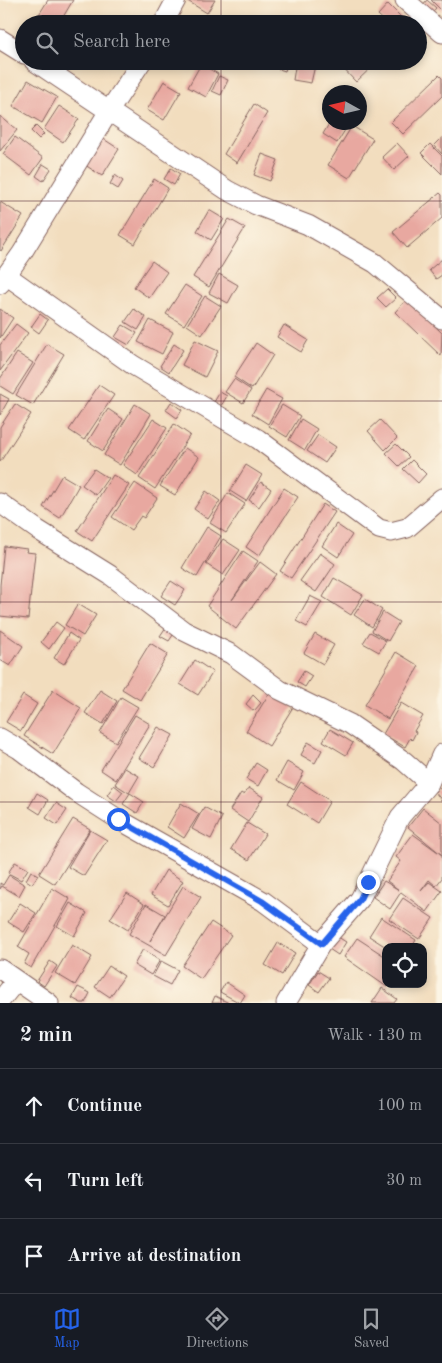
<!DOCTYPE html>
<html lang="en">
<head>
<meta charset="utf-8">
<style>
	:root { --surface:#171b24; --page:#242831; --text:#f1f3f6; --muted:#9ea1a6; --line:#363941; --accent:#2563eb }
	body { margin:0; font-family:"Old Standard TT",serif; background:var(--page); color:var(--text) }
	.controls { position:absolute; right:15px; bottom:15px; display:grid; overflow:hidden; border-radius:10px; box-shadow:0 2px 8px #0003 }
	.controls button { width:45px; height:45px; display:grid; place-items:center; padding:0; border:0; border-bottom:1px solid var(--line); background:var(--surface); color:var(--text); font:25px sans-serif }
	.compass { position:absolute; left:322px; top:85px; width:45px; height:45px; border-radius:50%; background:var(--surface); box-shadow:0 2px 8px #0003; rotate:278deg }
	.stop { position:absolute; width:15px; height:15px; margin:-11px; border:4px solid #2563eb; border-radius:50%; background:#fff }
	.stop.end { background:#2563eb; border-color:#fff; box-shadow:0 1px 5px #0008 }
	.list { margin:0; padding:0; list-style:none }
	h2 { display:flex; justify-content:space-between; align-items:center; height:65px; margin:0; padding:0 20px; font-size:21px }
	h2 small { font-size:16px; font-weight:400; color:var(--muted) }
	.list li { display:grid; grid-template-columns:32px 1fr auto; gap:15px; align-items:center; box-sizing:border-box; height:75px; padding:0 20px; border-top:1px solid var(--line) }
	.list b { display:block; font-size:19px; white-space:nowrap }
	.list em { font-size:16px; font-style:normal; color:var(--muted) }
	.icon { flex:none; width:28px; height:28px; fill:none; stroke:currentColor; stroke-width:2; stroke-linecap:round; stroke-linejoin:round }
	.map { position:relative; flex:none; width:442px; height:1003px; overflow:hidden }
	.search { position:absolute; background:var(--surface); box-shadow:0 2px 8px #0003; left:15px; right:15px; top:15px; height:55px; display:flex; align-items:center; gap:12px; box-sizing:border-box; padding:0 18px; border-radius:28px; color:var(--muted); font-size:19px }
	.sheet { height:290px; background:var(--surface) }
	nav { display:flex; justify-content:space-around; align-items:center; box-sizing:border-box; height:70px; border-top:1px solid var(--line); background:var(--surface); font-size:14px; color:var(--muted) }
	nav a { display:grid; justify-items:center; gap:2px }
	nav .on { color:var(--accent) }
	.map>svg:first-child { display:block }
	.building { fill:#e8a8a0 }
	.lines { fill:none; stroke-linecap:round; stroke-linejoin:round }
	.street-casing { stroke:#85625e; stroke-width:21 }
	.street { stroke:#fff; stroke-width:19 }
	.route { stroke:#2563eb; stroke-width:6 }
	.grid { fill:none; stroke:#4a1f2b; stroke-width:1; stroke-opacity:0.55 }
</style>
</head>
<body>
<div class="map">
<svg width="442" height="1003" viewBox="0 0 442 1003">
	<rect width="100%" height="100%" fill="#fcf5e5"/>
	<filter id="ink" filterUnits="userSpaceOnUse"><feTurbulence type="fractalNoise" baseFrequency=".02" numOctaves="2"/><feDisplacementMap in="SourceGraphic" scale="10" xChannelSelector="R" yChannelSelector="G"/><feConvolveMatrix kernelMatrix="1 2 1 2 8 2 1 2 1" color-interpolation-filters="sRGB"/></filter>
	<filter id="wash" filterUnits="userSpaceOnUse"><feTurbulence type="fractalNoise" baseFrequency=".0096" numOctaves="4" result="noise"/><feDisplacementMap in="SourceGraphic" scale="20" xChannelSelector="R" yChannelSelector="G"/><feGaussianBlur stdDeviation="1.12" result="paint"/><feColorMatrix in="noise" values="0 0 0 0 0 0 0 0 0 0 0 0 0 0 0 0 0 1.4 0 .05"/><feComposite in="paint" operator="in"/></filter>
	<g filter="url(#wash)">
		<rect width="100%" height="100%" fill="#f2ddbe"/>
		<g id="blocks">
			<g class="building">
				<polygon points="48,0 73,0 59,24 39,24 35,21"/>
				<polygon points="186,0 215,0 207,13"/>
				<polygon points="427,0 436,8 430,15 421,7"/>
				<polygon points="431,0 442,0 442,11"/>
				<polygon points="388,4 408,24 388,24 378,15"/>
				<polygon points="272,61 288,61 285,71 270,66"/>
				<polygon points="296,61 316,61 311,83 293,80"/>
				<polygon points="336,61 378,61 356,82"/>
				<polygon points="201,64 218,74 206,97 188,87"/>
				<polygon points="439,75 442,78 442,96 403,134 391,122"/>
				<polygon points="219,76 228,80 221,95 212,91"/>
				<polygon points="28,80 57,97 42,123 13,106"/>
				<polygon points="164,81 181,91 164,120 147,110"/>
				<polygon points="254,104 267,113 237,163 224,154"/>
				<polygon points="59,106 79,119 63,142 44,129"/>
				<polygon points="0,116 17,130 0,151"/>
				<polygon points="330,122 350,122 337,143 323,134"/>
				<polygon points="36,126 44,134 39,139 31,131"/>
				<polygon points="352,126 373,139 349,178 328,165"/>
				<polygon points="99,136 119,149 102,176 82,163"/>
				<polygon points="15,137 43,158 31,175 3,154"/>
				<polygon points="442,137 442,154 434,145"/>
				<polygon points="397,143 409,156 394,170 382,157"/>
				<polygon points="430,144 442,156 442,174 421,153"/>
				<polygon points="262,154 278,160 270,181 254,175"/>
				<polygon points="43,164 51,169 43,181 36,176"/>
				<polygon points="171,168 180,174 174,185 164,179"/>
				<polygon points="115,175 123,181 118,189 110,184"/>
				<polygon points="154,179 168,188 135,244 120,235"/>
				<polygon points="440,193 442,195 442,218 407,248 393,232"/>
				<polygon points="0,202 23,216 1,251 0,250"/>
				<polygon points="209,210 224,219 211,240 197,231"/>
				<polygon points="229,219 245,228 209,287 193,277"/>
				<polygon points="442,259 442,275 436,279 429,270"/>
				<polygon points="152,261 167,272 149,298 134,287"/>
				<polygon points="219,274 238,285 228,303 209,293"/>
				<polygon points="185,285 202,296 184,325 166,314"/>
				<polygon points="387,289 396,298 386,307 377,298"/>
				<polygon points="205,296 221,306 202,335 187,325"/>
				<polygon points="407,299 442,333 441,356 395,312"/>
				<polygon points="0,309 13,318 0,338"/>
				<polygon points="134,309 146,317 138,330 125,322"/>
				<polygon points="40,314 48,320 39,333 31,327"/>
				<polygon points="150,320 173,332 162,354 138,342"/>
				<polygon points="16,324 28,333 0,371 0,345"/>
				<polygon points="123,325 137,333 129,345 115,337"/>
				<polygon points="284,325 308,340 301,352 277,337"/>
				<polygon points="195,340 218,351 205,377 182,365"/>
				<polygon points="256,343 273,355 252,389 234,377"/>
				<polygon points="47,344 64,354 33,405 16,395"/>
				<polygon points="174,344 183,350 169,372 160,366"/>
				<polygon points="17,353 33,363 13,394 0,386 0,379"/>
				<polygon points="234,379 251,390 243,403 225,392"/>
				<polygon points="99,385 114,395 84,440 69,430"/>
				<polygon points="266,390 282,399 268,424 252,414"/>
				<polygon points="220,392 227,396 221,406 214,402"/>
				<polygon points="0,394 9,399 0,415"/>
				<polygon points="171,402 182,410 177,418 166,410"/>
				<polygon points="15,404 31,414 0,462 0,427"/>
				<polygon points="135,404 151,414 120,465 104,455"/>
				<polygon points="282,405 300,416 287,437 269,426"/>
				<polygon points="108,409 123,419 103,451 88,441"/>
				<polygon points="153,419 167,428 137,475 123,465"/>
				<polygon points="301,419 317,429 305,450 289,440"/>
				<polygon points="380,420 397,438 385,450 368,431"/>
				<polygon points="174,424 190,435 155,489 139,478"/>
				<polygon points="318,435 336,447 325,463 307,451"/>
				<polygon points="396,444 409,457 399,466 386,453"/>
				<polygon points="185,448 199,457 175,495 160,486"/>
				<polygon points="412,460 426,474 418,483 403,469"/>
				<polygon points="246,465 262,475 246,501 230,491"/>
				<polygon points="94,469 108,478 96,495 82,485"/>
				<polygon points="62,475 79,485 60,518 43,507"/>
				<polygon points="113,475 129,485 92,541 77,531"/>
				<polygon points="261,482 271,489 259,507 249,500"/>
				<polygon points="135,483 157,498 144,518 141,516 131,530 112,517"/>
				<polygon points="284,488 298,497 259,556 246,547"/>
				<polygon points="206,491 220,501 208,519 194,509"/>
				<polygon points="228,493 245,504 226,533 210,523"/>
				<polygon points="323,504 335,512 291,578 280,571"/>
				<polygon points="336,524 352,535 338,557 322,546"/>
				<polygon points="207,527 221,536 197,577 182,568"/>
				<polygon points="223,539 240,550 223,575 206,564"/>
				<polygon points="4,546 27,549 26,552 35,553 28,619 0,616 0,585"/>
				<polygon points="243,551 258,561 232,600 260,562 276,574 236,629 207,606"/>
				<polygon points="320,553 335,564 316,592 300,581"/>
				<polygon points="334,578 363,595 351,615 323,597"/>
				<polygon points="171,581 185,590 175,605 161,596"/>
				<polygon points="310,596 322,602 307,627 296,621"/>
				<polygon points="365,599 382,610 372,627 354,615"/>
				<polygon points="78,604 96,615 83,636 65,625"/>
				<polygon points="383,612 399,622 388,641 372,631"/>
				<polygon points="56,622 64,628 49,649 41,642"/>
				<polygon points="168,624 177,629 169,641 160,636"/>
				<polygon points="0,630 23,646 10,666 0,660"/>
				<polygon points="370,632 386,641 379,652 363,643"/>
				<polygon points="69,633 79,640 64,664 54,658"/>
				<polygon points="315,634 334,645 323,664 304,653"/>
				<polygon points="150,643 168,654 140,700 122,689"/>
				<polygon points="396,652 419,666 388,719 365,705"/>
				<polygon points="195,660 213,672 198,695 180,684"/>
				<polygon points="304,671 312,676 305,687 297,682"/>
				<polygon points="53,690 81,708 53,754 24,736"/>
				<polygon points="100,690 117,701 103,724 85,713"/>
				<polygon points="270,692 293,707 269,746 246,731"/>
				<polygon points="23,695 37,704 21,731 6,722"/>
				<polygon points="253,695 261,703 254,711 246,704"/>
				<polygon points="121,697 138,707 116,742 100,733"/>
				<polygon points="401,703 423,716 414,731 416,732 412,740 410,738 405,747 383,734"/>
				<polygon points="135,715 150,724 116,780 101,770"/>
				<polygon points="158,727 173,735 154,767 139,758"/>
				<polygon points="330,729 353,743 346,755 323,741"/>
				<polygon points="308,742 322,750 315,763 301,755"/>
				<polygon points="287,762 304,772 294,790 277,780"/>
				<polygon points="256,763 267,770 258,786 246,779"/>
				<polygon points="125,768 139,776 129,793 115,784"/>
				<polygon points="301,782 330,801 317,823 287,804"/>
				<polygon points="114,785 123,792 116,801 107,795"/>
				<polygon points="442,787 442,801 435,792"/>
				<polygon points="249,788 263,797 248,822 230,810 241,793 244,795"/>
				<polygon points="37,793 48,800 40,814 29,807"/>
				<polygon points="130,793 144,802 137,813 123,804"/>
				<polygon points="56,803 67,810 57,825 46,818"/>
				<polygon points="181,803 199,814 184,838 167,827"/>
				<polygon points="204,807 222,817 211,839 192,829"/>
				<polygon points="423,808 442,823 442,855 408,827"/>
				<polygon points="73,819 90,829 55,884 39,874"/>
				<polygon points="247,823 265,834 249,860 231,849"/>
				<polygon points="90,830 107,840 84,876 68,867"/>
				<polygon points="413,834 442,855 442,878 436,886 429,880 421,891 429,882 442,891 427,912 401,892 390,909 373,897 384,881 399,890 387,881 401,861 396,857"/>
				<polygon points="15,862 28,869 21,880 8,873"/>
				<polygon points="166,870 183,881 168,905 151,895"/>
				<polygon points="31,871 38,875 32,884 26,880"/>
				<polygon points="9,875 25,885 19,896 2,886 0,889 0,883 3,885"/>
				<polygon points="183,886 201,897 166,955 129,934 146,904 165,915 150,941"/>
				<polygon points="52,888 70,899 31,968 24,964 29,954 18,947"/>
				<polygon points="127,893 144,904 128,930 110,919"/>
				<polygon points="403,898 433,918 419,939 389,919"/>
				<polygon points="20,903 36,913 24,932 8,922"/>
				<polygon points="70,903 87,913 74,936 57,926"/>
				<polygon points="381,917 416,940 412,947 386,947 369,936"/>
				<polygon points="211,922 231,935 201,979 182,966"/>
				<polygon points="338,937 346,942 338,955 329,949"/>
				<polygon points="357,938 386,957 386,984 389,984 387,987 344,957"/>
				<polygon points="278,943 295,953 282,975 265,965"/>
				<polygon points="72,945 92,957 75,985 55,973"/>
				<polygon points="143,949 160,960 151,975 134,965"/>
				<polygon points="50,961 57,966 44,986 37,981"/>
				<polygon points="161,961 178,970 170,985 153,976"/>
				<polygon points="109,966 124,976 110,997 95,987"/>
				<polygon points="318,971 329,978 319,992 309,985"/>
				<polygon points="226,982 245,995 240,1003 220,992"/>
				<polygon points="78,987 90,993 85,1003 81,1003 72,998"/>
				<polygon points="382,988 397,999 394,1003 372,1003"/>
				<polygon points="215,996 229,1003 212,1003"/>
			</g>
		</g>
	</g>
	<g filter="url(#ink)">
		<use href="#blocks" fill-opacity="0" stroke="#85625e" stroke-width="1"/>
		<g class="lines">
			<defs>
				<g id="street">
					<polyline points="405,0 442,33"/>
					<polyline points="163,24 176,0"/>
					<polyline points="0,39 24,54"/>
					<polyline points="34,61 227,190 256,205 308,225 375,263 442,319"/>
					<polyline points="6,275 133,365 258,439 379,529 391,532 407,528 442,498"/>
					<polyline points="0,284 22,253 109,111 142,61"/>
					<polyline points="0,503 38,530 110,575 184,631 231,654 280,690 350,724 404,761 429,783"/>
					<polyline points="0,738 19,749 76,792 118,819 263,901 321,944 286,1003"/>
					<polyline points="321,944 360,899 400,817 429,783 442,754"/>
					<polyline points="0,969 49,1003"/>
					<polyline points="0,1001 16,981"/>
				</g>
			</defs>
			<use href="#street" class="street-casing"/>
			<use href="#street" class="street"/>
		</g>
	</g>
	<g class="lines" filter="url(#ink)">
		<polyline class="route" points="118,819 262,901 322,944 360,899 368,882"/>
	</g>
	<path class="grid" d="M 221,0 L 221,24M 221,61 L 221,1003M 0,201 L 442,201M 0,401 L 442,401M 0,602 L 442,602M 0,802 L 442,802"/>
</svg>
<div class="controls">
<button><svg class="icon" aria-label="locate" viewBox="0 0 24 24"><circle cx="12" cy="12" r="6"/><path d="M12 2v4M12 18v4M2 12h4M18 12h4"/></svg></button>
</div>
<svg class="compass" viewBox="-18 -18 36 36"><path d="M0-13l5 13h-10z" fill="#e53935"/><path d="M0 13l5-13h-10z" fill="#9ea1a6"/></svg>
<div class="stop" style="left:118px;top:819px"></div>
<div class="stop end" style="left:368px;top:882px"></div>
<div class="search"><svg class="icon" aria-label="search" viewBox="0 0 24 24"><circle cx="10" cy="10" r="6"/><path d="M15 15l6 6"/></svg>Search here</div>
</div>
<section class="sheet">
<h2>2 min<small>Walk · 130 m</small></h2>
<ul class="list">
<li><svg class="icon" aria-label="ahead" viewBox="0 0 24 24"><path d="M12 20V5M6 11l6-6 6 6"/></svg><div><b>Continue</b></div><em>100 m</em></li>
<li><svg class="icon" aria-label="left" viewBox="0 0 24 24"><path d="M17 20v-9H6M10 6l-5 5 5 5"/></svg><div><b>Turn left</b></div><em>30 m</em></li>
<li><svg class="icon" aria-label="arrive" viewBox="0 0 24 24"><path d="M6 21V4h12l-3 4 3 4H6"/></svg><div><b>Arrive at destination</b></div></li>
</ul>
</section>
<nav>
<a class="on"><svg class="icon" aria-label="map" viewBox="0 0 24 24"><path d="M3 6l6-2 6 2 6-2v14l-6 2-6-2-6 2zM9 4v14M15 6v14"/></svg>Map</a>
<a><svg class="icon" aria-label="directions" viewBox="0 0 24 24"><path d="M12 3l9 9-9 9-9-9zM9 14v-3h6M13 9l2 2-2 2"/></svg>Directions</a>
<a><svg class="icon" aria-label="saved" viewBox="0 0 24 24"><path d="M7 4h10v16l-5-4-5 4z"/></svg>Saved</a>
</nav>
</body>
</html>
